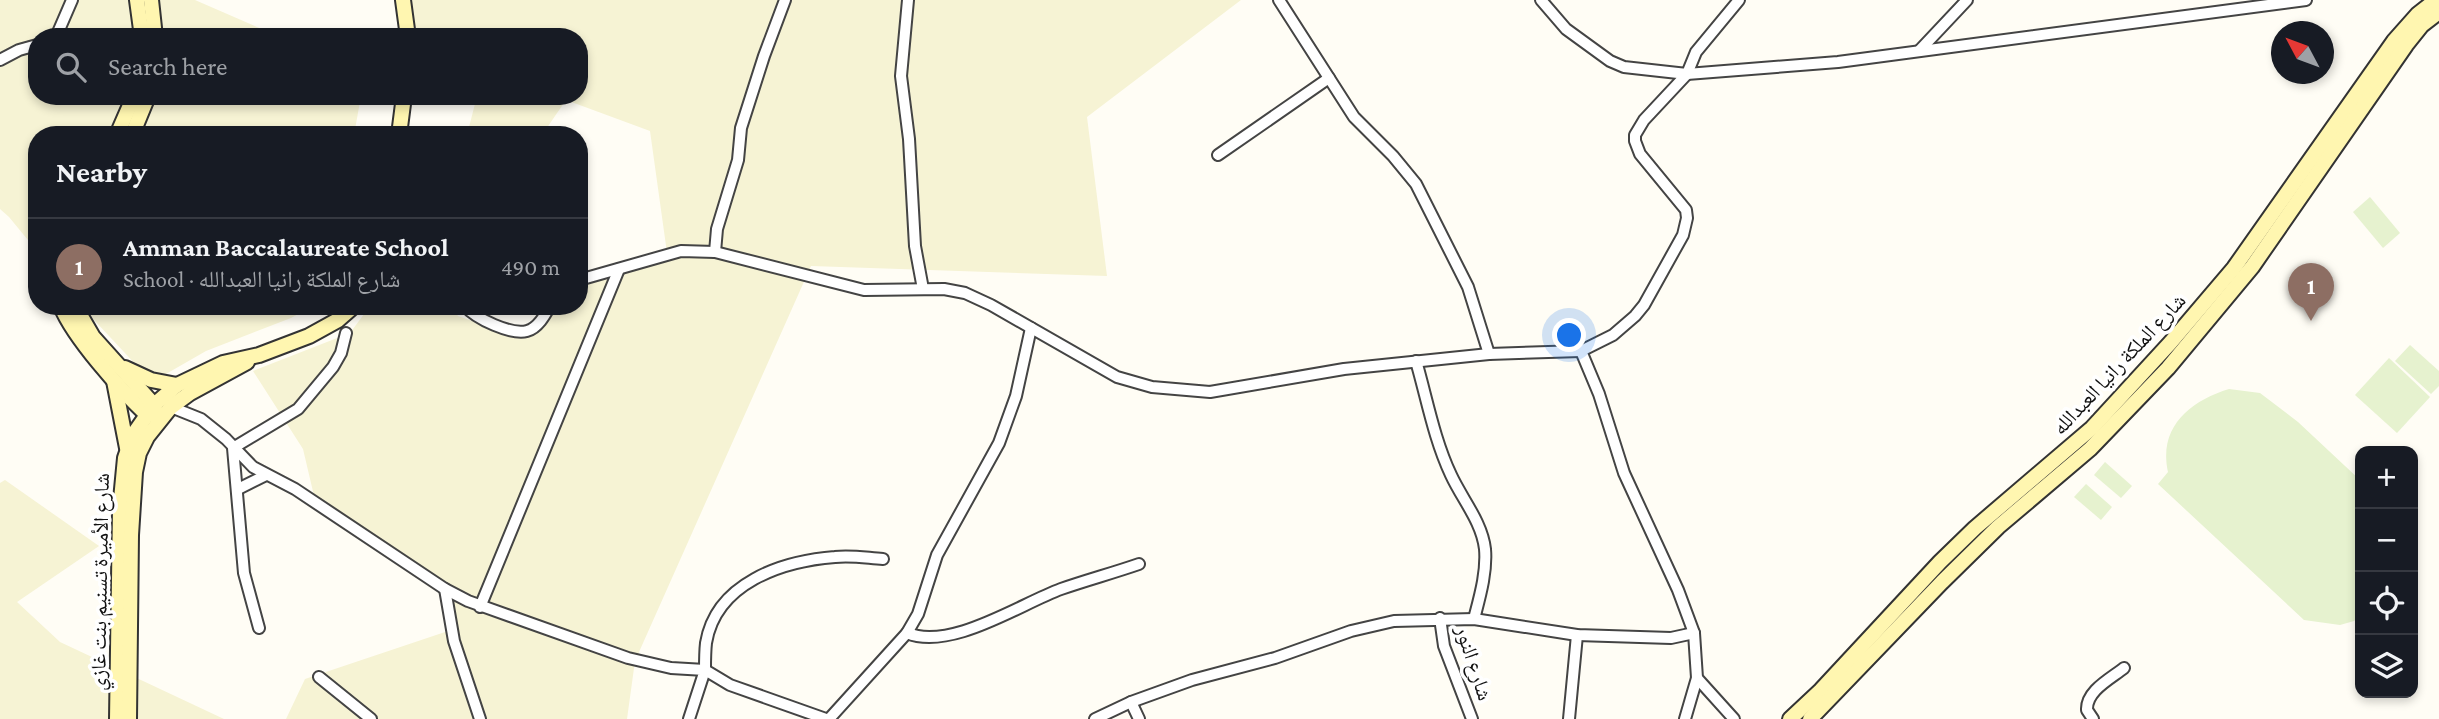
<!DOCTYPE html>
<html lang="en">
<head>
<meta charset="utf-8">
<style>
	:root { --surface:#171b24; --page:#242831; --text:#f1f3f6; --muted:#9ea1a6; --line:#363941; --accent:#2563eb }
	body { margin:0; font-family:"Crimson Pro","Noto Naskh Arabic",serif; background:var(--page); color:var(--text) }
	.controls { position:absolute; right:21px; bottom:21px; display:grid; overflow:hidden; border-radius:14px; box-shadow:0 4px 10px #0003 }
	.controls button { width:63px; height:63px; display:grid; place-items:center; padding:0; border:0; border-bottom:2px solid var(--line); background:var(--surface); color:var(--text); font:35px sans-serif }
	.compass { position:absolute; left:2271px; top:21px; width:63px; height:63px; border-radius:50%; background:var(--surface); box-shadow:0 4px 10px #0003; rotate:311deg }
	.you { position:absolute; left:1570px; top:336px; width:24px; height:24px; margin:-18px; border:5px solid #fff; border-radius:50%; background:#1a73e8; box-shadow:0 0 0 10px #1a73e833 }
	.badge { display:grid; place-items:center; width:46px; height:46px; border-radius:50%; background:var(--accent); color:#fff; font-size:23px; font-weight:700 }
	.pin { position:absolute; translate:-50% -58px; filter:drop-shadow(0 2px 4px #0008) }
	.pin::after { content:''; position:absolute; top:37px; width:24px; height:21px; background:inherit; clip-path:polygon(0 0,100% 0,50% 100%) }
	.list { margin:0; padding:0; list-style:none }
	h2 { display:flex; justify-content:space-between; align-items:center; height:91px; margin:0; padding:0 28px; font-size:30px }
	h2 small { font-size:23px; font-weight:400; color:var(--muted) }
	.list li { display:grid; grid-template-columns:46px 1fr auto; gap:21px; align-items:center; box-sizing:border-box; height:98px; padding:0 28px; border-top:2px solid var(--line) }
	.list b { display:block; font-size:26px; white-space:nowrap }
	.list p { margin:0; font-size:23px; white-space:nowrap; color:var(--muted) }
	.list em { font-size:23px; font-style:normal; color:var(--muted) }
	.icon { flex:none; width:38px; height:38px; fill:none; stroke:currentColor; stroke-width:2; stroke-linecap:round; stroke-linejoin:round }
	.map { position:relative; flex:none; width:2439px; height:719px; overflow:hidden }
	.search { position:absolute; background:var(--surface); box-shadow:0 4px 10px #0003; left:28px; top:28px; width:560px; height:77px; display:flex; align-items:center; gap:18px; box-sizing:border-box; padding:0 24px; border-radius:28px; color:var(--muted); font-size:26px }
	.panel { position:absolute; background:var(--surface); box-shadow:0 4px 10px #0003; left:28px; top:126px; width:560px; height:189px; border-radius:28px }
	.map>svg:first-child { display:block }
	.farmland { fill:#f6f3d4 }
	.pitch { fill:#e6f2cf }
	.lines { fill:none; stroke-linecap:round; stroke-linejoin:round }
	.street-casing { stroke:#444; stroke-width:14 }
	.secondary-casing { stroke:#333; stroke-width:18 }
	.street { stroke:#fff; stroke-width:10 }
	.secondary { stroke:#fff6b0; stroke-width:14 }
	.labels { text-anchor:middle; stroke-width:7; stroke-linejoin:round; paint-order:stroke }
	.street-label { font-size:21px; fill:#111; stroke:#fff }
</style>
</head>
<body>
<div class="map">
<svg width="2439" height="719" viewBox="0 0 2439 719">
	<rect width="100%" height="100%" fill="#fffdf5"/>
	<g class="farmland">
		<polygon points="0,0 195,0 280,37 37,37 37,96 361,96 354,135 37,135 37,251 9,217 0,209"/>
		<polygon points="400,0 1241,0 1087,117 1107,276 811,266 635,661 627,719 286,719 305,679 451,630 442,581 315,500 303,449 253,371 350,333 370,306 451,306 458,316 518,337 548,306 579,306 579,284 668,260 650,131 566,100 542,135 467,135 477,96 579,96 579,37 412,37"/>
		<polygon points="81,306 313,306 291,318 206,351 152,382"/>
		<polygon points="5,480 99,546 17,602 60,642 224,719 0,719 0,483"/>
	</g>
	<g class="pitch">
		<polygon points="2370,197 2400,233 2383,248 2353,212"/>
		<polygon points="2410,345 2439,371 2439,386 2431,394 2395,361"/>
		<polygon points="2389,358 2430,397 2397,433 2355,395"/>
		<path d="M 2229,389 L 2260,393 L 2298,422 L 2360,480 L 2360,616 L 2354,621 L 2340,625 L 2304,620 L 2158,484 L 2168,472 C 2158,427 2190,401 2229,389 Z"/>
		<polygon points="2105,462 2132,486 2121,498 2094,475"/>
		<polygon points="2086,484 2112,507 2101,520 2074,497"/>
	</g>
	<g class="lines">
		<defs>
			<g id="street">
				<polyline points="908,0 901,76 909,139 915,246 923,289"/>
				<polyline points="1279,0 1354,117 1393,156 1416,184 1468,287 1489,354"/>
				<polyline points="1541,0 1566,29 1610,61 1624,67 1687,74 1838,62 2306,0"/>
				<polyline points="56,37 72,0"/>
				<polyline points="1919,51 1967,0"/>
				<polyline points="0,60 19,50 37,45"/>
				<polyline points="1218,155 1329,78"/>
				<polyline points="715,252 717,229 738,160 741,128 764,56 785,0"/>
				<polyline points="579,280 681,251 715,252 864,290 944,289 965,293 991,305 1117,377 1152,387 1210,392 1344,369 1489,354 1581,351 1613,335 1635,316 1644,305 1683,235 1687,218 1686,210 1640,154 1635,141 1635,135 1644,120 1687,74 1696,52 1739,0"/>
				<path d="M 465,306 C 476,319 511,335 527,331 C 538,328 545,315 550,306"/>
				<polyline points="1581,351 1599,394 1624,473 1678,590 1694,633 1697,678 1734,719"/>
				<path d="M 1416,361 C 1427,399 1434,439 1451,475 C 1462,499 1482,522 1485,549 C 1487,572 1480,596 1474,619"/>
				<polyline points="171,407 201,419 226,439 253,467 295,489 445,589 468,601 628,658 671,668 705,670 689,719"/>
				<polyline points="238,489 266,475"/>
				<polyline points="445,589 454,641 480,719"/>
				<polyline points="480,607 619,269"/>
				<polyline points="1440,618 1444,646 1472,719"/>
				<polyline points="259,628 244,573 233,448 298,409 333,367 341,353 346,333"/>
				<polyline points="907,633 918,614 937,555 999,443 1016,396 1031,328"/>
				<polyline points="319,677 371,719"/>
				<polyline points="1131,702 1139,719"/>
				<path d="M 826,719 L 730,685 L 705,670 C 705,661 705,652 706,643 C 716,583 782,561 835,557 C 851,555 867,558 883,559"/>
				<path d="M 829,719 L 907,633 C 951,651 1020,604 1061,589 C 1087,580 1113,573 1139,564"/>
				<polyline points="1095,719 1131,702 1192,680 1275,658 1351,631 1394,621 1474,619 1577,635 1671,638 1694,633"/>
				<polyline points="1569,719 1577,635"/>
				<polyline points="1685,719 1697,678"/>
				<path d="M 2093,719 L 2087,710 C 2086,691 2110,679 2124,668"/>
			</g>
			<g id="secondary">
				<polyline points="137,0 142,37"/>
				<polyline points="151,0 155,37"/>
				<polyline points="403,0 408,37"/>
				<polyline points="117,135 134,96"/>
				<polyline points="132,135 148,96"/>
				<polyline points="399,135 404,96"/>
				<path d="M 61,306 C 74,338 121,390 146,414 L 154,415"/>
				<polyline points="75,306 93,337 154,405 156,413"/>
				<polyline points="125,368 151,380 177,385"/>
				<polyline points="114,381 127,448"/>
				<polyline points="117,719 120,510 125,458 133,435 154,405 177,385 223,363 259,355 309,336 338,320 354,306"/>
				<polyline points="129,719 131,535 135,472 139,453 147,437 171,407 190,393 247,362"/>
				<polyline points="1790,719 1821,690 1940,562 1975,528 2092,428 2171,342 2234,268 2394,41 2418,14 2436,0"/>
				<polyline points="1810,719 1942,582 1998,527 2090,449 2168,368 2252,267 2406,45 2422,25 2439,12"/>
			</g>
		</defs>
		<use href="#street" class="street-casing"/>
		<use href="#secondary" class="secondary-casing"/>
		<use href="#street" class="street"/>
		<use href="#secondary" class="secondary"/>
	</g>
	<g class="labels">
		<g class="street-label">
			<text transform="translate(2119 364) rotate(-47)" y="7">شارع الملكة رانيا العبدالله</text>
			<text transform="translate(100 582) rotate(-89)" y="7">شارع الأميرة تسنيم بنت غازي</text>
			<text transform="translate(1474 663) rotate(72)" y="7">شارع النور</text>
		</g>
	</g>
</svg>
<div class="controls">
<button>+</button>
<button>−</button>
<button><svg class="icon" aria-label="locate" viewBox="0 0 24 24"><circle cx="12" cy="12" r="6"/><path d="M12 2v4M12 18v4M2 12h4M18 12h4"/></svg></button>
<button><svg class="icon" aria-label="layers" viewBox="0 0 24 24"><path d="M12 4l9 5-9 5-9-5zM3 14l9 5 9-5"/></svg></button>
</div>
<svg class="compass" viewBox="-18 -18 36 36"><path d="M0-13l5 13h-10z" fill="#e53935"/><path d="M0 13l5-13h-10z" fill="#9ea1a6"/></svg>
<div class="you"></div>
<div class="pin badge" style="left:2311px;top:321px;background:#8d6e63">1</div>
<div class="search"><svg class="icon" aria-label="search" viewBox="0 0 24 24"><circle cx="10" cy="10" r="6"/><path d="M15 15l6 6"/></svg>Search here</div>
<section class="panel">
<h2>Nearby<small></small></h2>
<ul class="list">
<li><span class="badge" style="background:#8d6e63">1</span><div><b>Amman Baccalaureate School</b><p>School · شارع الملكة رانيا العبدالله</p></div><em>490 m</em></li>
</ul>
</section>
</div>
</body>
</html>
